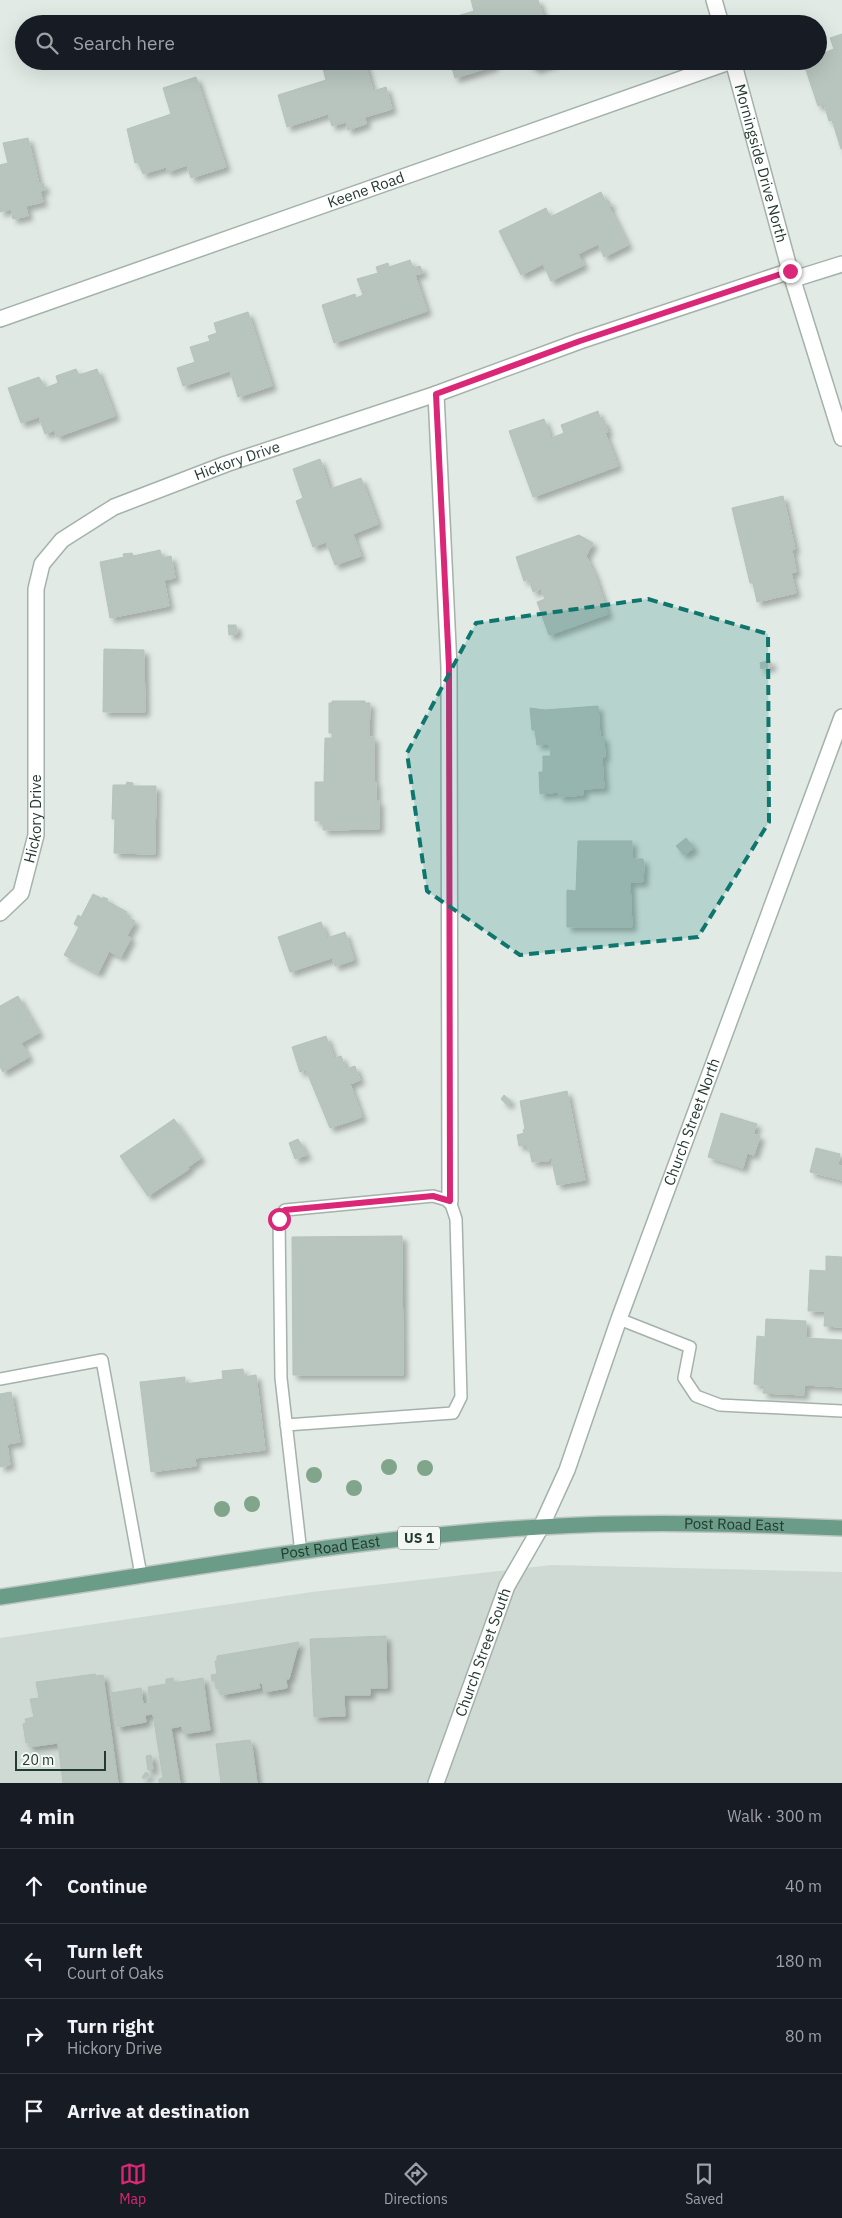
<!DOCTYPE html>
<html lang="en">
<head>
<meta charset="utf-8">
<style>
	:root { --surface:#171b24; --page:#242831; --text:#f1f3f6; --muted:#9ea1a6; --line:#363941; --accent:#db2777 }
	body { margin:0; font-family:"IBM Plex Sans",sans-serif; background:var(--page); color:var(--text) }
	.scale { position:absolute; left:15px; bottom:12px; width:91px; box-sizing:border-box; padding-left:5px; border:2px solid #233a30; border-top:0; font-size:14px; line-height:18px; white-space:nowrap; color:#233a30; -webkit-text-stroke:4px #f2f7f4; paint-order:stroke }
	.stop { position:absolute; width:15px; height:15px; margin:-11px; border:4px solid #db2777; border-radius:50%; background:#fff }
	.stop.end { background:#db2777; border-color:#fff; box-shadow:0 1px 5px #0008 }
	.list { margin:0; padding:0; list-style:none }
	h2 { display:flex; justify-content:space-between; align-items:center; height:65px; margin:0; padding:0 20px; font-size:21px }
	h2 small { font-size:16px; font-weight:400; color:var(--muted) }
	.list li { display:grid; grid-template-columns:32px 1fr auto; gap:15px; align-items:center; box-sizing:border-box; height:75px; padding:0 20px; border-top:1px solid var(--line) }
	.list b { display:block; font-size:19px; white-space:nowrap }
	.list p { margin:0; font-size:16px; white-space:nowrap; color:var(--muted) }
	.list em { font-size:16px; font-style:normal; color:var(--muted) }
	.icon { flex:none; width:28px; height:28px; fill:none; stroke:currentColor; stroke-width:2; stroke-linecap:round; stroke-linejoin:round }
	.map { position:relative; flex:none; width:842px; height:1783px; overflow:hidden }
	.search { position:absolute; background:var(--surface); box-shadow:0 5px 20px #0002; left:15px; right:15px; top:15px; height:55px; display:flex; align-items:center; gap:12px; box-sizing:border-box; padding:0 18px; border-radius:28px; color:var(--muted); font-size:19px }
	.sheet { height:365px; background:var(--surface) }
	nav { display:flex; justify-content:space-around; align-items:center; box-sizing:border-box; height:70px; border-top:1px solid var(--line); background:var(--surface); font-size:14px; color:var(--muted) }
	nav a { display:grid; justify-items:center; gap:2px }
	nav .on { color:var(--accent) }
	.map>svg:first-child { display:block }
	.built { fill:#d0dad4 }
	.building { fill:#b7c5be; stroke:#b5c3bb; filter:url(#shadow) }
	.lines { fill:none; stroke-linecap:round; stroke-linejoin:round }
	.service-casing { stroke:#a4b2ab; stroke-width:14 }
	.minor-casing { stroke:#a4b2ab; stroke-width:18 }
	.primary-casing { stroke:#bdc4c1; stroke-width:18 }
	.service { stroke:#fff; stroke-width:11 }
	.minor { stroke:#fff; stroke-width:15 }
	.primary { stroke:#6a9c87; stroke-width:15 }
	.tree { fill:#80a58a }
	.route { stroke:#db2777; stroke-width:6 }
	.marked { fill:#0f766e; fill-opacity:0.2; stroke:#0f766e; stroke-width:4; stroke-dasharray:10 6; stroke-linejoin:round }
	.labels { text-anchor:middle; stroke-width:4.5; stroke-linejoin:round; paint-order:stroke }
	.shield { fill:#f2f7f4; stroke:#61736b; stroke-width:1 }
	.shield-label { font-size:14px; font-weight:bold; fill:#233a30 }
	.street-label { font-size:15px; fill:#233a30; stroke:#f2f7f4 }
</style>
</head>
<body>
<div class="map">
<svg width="842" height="1783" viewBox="0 0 842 1783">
	<defs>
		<filter id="shadow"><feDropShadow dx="4.5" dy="4.5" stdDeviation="2.5" flood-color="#0004"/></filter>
	</defs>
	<rect width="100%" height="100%" fill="#e1eae5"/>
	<polygon class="built" points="552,1565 842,1572 842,1783 0,1783 0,1638 312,1592"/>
	<g class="building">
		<polygon points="471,0 538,0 546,24 505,24 504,21 493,24 456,24 462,22 460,15 474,11"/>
		<polygon points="842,34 842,149 841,149 832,120 829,121 824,104 818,106 803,61 818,61 818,55 834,49 830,38"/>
		<polygon points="364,61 373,91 386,87 392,109 365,117 366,124 348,130 346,122 332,126 328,114 287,127 278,95 326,80 322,65 334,61"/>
		<polygon points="450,61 493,61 494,66 455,78"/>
		<polygon points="528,61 553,61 554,63 535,69 533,65 530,66"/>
		<polygon points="196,77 226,167 191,178 187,165 168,172 166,167 143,174 138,162 135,163 127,129 171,114 163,88"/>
		<polygon points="28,138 39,184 43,183 45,190 40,191 43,202 26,206 28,216 13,219 11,209 0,212 0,165 8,163 3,143"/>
		<polygon points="601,192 606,202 609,201 611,206 609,207 628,245 604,257 598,244 578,254 584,265 551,281 543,264 521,275 499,231 546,208 550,217"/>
		<polygon points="410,260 413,268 420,266 423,273 415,275 427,311 334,343 322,305 355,294 356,298 363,295 357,279 378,273 376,267 388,263 389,267"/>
		<polygon points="248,312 272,386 238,397 230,371 183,386 177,368 195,362 190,347 210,341 208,336 217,333 214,323"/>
		<polygon points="76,369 79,375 97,369 115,416 57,437 54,430 45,434 39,417 21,423 8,388 39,377 45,388 58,383 56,376"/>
		<polygon points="598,411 601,421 604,420 608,432 605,433 618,466 533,497 509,431 544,419 551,438 564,433 561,425"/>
		<polygon points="320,459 330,489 361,478 378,524 353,534 361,556 335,565 326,542 313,547 296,501 303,498 293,469"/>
		<polygon points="783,496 795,549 792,550 796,572 791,573 796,593 757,602 753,583 750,583 732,508"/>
		<polygon points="579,535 593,543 586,556 594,573 608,614 549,635 537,602 545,599 541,589 533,592 529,579 524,581 516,557"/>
		<polygon points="160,550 162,558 171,556 175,578 164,580 169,606 110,618 100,562 124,557 123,554 132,553 133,556"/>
		<polygon points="228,625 236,625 237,634 229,635"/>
		<polygon points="104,649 144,650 145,712 103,712"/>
		<polygon points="770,660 772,666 761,669 760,663"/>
		<polygon points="332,701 365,701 365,703 370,703 369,737 374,737 374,782 376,782 376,801 379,801 379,829 323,830 323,821 315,821 315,782 324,782 325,738 332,738 332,733 329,733 329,703 332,703"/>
		<polygon points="598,706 600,737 604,737 605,757 602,758 604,788 583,789 583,795 559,797 559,792 540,794 539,772 543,772 543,756 551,756 549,744 537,745 535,730 532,730 530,708 545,710"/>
		<polygon points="127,782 133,783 133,786 156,786 155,854 114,853 115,819 112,819 113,785 126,785"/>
		<polygon points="686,838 694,848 684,855 676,846"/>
		<polygon points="578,841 632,841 632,859 643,859 644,866 643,882 630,882 632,927 567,927 567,890 576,891"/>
		<polygon points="93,894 103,899 103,897 108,899 107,901 127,912 125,916 135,921 127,936 131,938 121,957 109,951 98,973 64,955 79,927 74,924 78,915 81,917"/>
		<polygon points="321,922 327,938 345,932 354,960 335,966 332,958 290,972 278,937"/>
		<polygon points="18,996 39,1033 21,1043 29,1057 3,1072 0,1067 0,1006"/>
		<polygon points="326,1036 334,1058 341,1056 346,1069 355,1066 360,1080 350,1084 362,1117 330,1128 306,1070 300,1072 292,1047"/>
		<polygon points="567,1091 585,1180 557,1185 551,1157 549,1157 549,1161 532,1162 529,1148 527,1148 526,1145 519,1146 517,1135 524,1133 523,1130 525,1129 520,1101"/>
		<polygon points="504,1095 511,1101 507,1105 501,1099"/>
		<polygon points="721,1113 757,1124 753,1134 760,1136 754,1155 747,1153 743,1168 708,1157"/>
		<polygon points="174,1119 201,1158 188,1167 189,1169 148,1196 120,1156"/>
		<polygon points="298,1139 307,1155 295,1159 289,1143"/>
		<polygon points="816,1148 840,1154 838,1165 842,1166 842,1180 810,1172"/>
		<polygon points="402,1236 403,1375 293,1375 292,1237"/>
		<polygon points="826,1256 842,1257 842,1327 824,1326 825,1311 808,1311 810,1270 826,1271"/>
		<polygon points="766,1319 806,1321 806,1338 842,1340 842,1387 804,1385 804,1395 763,1393 764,1385 754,1384 757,1336 765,1337"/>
		<polygon points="243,1369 244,1377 256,1375 265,1450 195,1458 196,1466 151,1472 140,1382 185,1377 185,1384 223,1379 222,1371"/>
		<polygon points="11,1392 20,1442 7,1444 10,1465 0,1467 0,1394"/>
		<polygon points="386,1636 387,1688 370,1688 370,1695 344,1695 345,1716 314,1717 310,1639"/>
		<polygon points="299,1642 289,1679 286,1679 287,1688 264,1692 262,1683 259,1683 260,1688 221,1695 220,1688 216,1689 215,1681 212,1681 211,1675 217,1674 215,1661 217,1661 217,1656"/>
		<polygon points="95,1674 96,1676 103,1675 118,1783 63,1783 58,1743 29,1747 29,1742 26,1743 23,1724 26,1723 25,1719 34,1717 30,1699 39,1698 36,1682"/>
		<polygon points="173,1678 174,1683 203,1678 210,1730 183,1734 182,1726 171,1728 180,1783 159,1783 159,1779 163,1778 153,1714 145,1715 146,1722 117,1727 111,1693 141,1688 143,1704 150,1703 148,1687 166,1684 166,1679"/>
		<polygon points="250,1740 251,1746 252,1746 257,1783 221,1783 216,1744"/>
		<polygon points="151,1755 153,1769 148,1770 146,1756"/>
		<polygon points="146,1772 149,1775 144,1779 142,1777"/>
	</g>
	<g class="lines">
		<defs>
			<g id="service">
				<polyline points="619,1319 690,1347 684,1378 696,1396 720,1405 842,1411"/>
				<polyline points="0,1379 102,1360 141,1575"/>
				<polyline points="286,1425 453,1413 461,1397 456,1219 450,1201 433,1196 285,1210 279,1219 281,1378 301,1553"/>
			</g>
			<g id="minor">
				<polyline points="714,0 721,24"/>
				<path id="s1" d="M 733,61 L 790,271 L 842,438"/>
				<polyline points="794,279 842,264"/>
				<path id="s2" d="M 0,319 L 732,61"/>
				<polyline points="436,394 449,667 450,1201"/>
				<path id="s3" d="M 0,913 L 21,893 L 36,835 L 36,589 L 42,564 L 62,540 L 114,507 L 226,464 L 436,394 L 580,341 L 790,271"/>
				<path id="s4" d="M 436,1783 L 507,1586 L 541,1527 L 567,1470 L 619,1319 L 842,717"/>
			</g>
			<g id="primary">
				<path id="s5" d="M 0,1597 C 179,1571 359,1537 540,1527 C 640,1521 742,1524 842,1528"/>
			</g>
		</defs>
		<use href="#service" class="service-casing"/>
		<use href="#minor" class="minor-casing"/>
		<use href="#primary" class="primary-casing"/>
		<use href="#service" class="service"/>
		<use href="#minor" class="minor"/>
		<use href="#primary" class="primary"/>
	</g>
	<g class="tree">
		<circle cx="389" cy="1467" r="8"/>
		<circle cx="425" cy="1468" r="8"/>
		<circle cx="314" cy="1475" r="8"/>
		<circle cx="354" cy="1488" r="8"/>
		<circle cx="252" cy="1504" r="8"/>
		<circle cx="222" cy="1509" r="8"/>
	</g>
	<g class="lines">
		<polyline class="route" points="279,1219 285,1210 433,1196 450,1201 449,667 436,394 580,341 790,271"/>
	</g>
	<path class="marked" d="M 648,599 L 768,634 L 769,822 L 698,937 L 520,955 L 427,891 L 407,753 L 476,623 Z"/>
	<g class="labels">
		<rect class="shield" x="398" y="1526.5" width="42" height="23" rx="4"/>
		<g class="shield-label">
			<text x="419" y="1543">US 1</text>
		</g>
		<g class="street-label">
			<text dy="5" stroke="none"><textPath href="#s1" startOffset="106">Morningside Drive North</textPath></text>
			<text dy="5" stroke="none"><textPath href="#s2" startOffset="388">Keene Road</textPath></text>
			<text dy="5" stroke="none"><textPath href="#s3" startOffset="585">Hickory Drive</textPath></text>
			<text dy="5" stroke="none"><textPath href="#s3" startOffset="105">Hickory Drive</textPath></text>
			<text dy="5" stroke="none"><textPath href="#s4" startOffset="710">Church Street North</textPath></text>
			<text dy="5" stroke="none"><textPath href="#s5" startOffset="739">Post Road East</textPath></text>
			<text dy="5" stroke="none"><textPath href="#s5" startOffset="334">Post Road East</textPath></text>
			<text dy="5" stroke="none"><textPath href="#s4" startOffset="139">Church Street South</textPath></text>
		</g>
	</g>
</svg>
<div class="scale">20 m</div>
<div class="stop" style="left:279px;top:1219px"></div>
<div class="stop end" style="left:790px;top:271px"></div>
<div class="search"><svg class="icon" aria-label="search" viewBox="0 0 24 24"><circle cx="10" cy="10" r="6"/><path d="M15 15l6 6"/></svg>Search here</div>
</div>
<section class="sheet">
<h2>4 min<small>Walk · 300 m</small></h2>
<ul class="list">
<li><svg class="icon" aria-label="ahead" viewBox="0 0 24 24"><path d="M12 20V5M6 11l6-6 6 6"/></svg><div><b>Continue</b></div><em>40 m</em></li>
<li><svg class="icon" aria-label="left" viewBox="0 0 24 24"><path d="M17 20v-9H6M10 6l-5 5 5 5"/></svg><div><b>Turn left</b><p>Court of Oaks</p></div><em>180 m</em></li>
<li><svg class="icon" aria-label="right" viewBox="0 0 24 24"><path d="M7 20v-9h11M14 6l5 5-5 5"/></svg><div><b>Turn right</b><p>Hickory Drive</p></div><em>80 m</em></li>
<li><svg class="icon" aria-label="arrive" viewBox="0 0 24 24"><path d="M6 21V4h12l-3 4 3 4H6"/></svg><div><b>Arrive at destination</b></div></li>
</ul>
</section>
<nav>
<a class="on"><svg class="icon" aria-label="map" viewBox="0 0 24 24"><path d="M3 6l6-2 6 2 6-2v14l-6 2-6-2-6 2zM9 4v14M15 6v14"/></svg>Map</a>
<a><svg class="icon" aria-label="directions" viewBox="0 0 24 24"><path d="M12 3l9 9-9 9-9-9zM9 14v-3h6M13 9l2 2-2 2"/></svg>Directions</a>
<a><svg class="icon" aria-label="saved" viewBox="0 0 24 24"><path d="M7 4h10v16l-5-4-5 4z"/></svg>Saved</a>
</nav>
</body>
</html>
